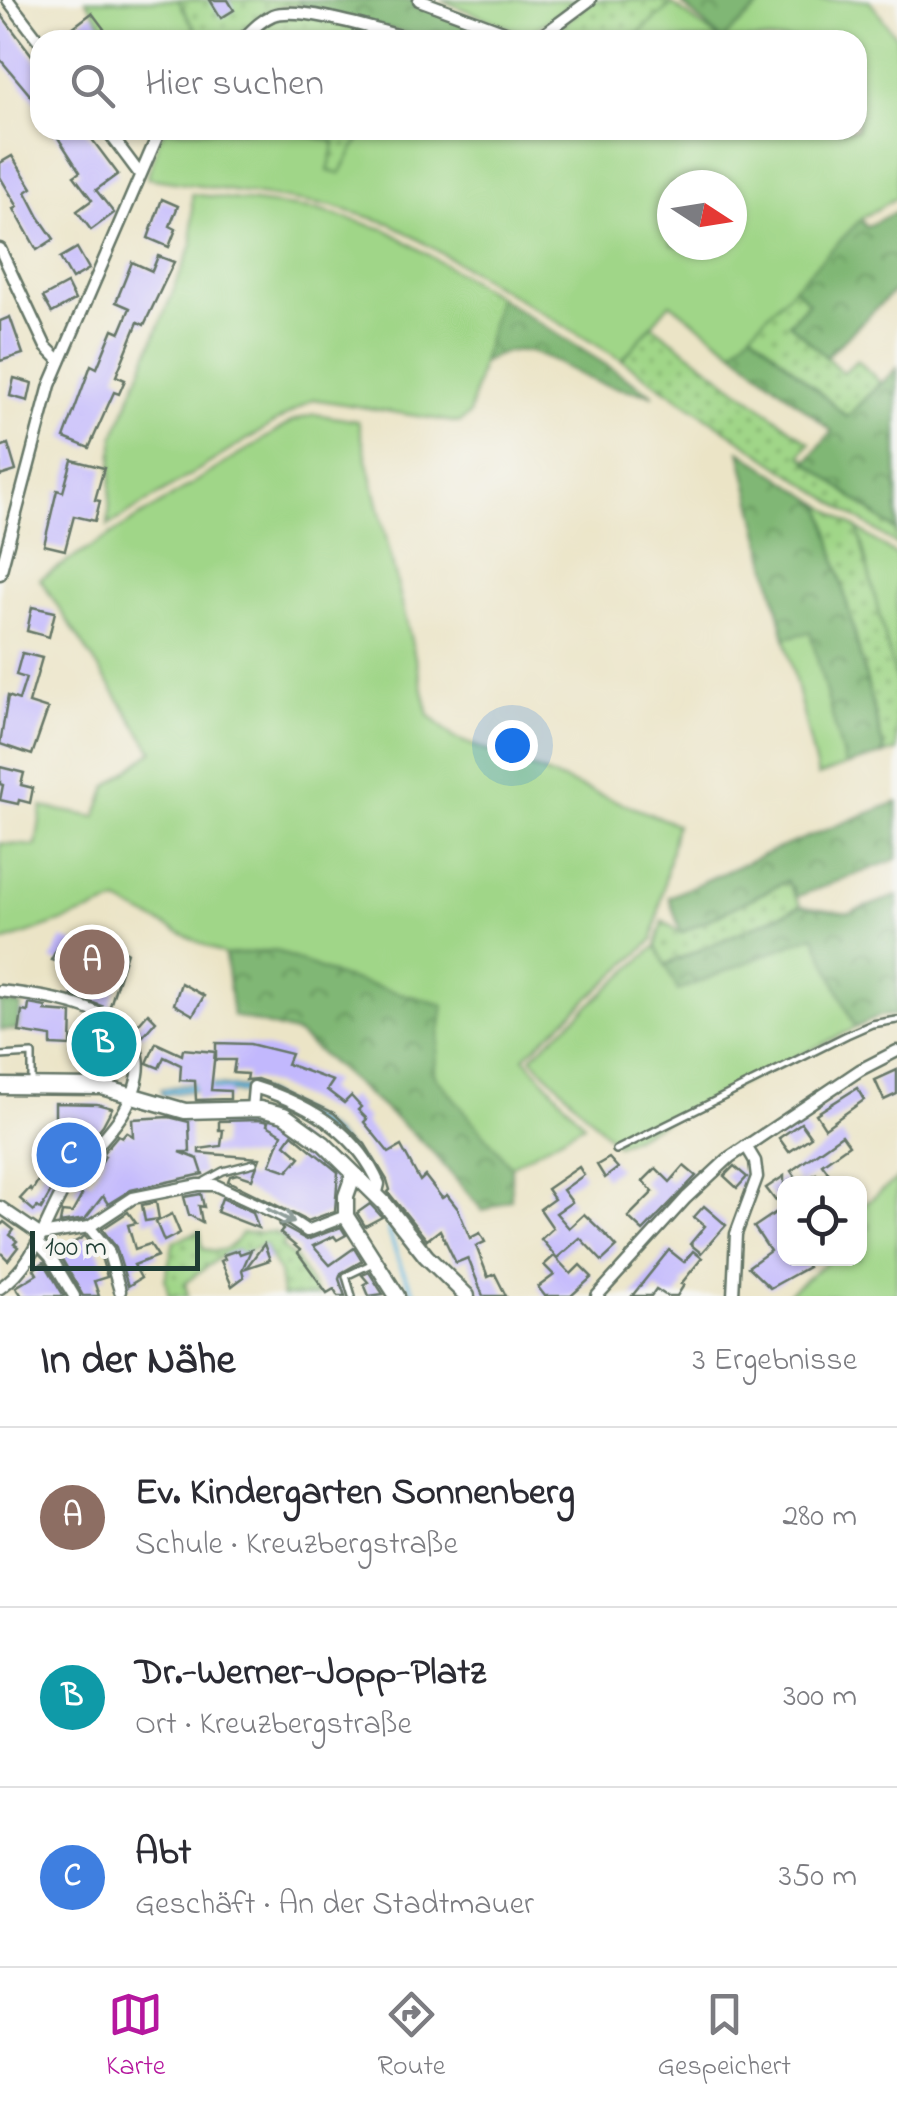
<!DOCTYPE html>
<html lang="de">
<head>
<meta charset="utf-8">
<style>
	:root { --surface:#fff; --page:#f7f7f7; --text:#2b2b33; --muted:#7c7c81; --line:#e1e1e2; --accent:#b5179e }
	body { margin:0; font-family:"Indie Flower",sans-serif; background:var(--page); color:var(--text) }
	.controls { position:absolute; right:30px; bottom:30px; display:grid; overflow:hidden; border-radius:20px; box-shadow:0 2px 8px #0004 }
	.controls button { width:90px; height:90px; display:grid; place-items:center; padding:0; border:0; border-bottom:2px solid var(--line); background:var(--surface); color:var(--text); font:50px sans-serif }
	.compass { position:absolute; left:657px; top:170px; width:90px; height:90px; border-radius:50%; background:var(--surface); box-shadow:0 2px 8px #0004; rotate:102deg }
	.scale { position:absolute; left:30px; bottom:25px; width:170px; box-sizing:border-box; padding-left:10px; border:5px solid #1f3d34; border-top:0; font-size:28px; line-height:35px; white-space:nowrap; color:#1f3d34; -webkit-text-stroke:8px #f6f6f2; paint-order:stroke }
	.you { position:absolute; left:512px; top:745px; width:35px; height:35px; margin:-25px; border:8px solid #fff; border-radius:50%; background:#1a73e8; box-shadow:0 0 0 15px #1a73e833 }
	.badge { display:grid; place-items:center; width:65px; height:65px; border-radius:50%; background:var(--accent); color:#fff; font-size:32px; font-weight:700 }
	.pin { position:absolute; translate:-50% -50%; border:5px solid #fff; box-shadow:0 2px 10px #0006 }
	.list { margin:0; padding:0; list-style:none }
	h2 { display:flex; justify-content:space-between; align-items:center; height:130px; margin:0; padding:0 40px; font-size:42px }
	h2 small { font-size:32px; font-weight:400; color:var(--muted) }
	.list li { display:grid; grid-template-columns:65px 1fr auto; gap:30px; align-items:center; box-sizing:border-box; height:180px; padding:0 40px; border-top:2px solid var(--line) }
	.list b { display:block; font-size:38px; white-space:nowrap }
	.list p { margin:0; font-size:32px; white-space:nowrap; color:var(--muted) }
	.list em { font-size:32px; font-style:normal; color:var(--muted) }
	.icon { flex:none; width:55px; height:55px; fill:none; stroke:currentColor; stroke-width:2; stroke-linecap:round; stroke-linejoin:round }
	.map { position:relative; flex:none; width:897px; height:1296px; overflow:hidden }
	.search { position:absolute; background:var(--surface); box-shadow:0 2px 8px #0004; left:30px; right:30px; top:30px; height:110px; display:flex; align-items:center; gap:25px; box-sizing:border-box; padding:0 35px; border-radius:30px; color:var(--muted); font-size:38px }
	.sheet { height:670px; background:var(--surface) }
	nav { display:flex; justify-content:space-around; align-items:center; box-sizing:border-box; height:140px; border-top:2px solid var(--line); background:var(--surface); font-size:28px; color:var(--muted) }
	nav a { display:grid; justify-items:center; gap:5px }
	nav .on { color:var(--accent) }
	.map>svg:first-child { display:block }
	.grass { fill:url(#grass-dots); stroke:#608a5e; stroke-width:2.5 }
	.forest { fill:url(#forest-crowns); stroke:#507a54; stroke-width:2.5 }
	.garden { fill:#a0d688; stroke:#608a5e; stroke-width:2.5; fill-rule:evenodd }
	.water { fill:#64b7e0; stroke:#427a8a; stroke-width:2.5 }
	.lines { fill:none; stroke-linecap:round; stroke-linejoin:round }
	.stream { stroke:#64b7e0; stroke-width:4 }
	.building { fill:#c2b8fd }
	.lane-casing { stroke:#667767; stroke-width:10 }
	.street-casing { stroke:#667767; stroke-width:15 }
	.secondary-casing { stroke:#667767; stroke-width:19 }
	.lane { stroke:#fff; stroke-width:5 }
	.street { stroke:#fff; stroke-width:10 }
	.secondary { stroke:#fff; stroke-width:14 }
	.oneway { stroke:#8f9e9a }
</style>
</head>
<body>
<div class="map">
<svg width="897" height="1296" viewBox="0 0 897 1296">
	<defs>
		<pattern id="grass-dots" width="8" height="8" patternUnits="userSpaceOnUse" patternTransform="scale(2.5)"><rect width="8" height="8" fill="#a0d688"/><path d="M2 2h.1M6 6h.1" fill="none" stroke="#82af70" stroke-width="1.8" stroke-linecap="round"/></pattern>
		<pattern id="forest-crowns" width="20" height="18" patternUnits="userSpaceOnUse" patternTransform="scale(2.5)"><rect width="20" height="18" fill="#80b774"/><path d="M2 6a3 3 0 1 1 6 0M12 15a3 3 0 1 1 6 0" fill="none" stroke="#689660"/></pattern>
	</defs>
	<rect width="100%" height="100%" fill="#f6f6f2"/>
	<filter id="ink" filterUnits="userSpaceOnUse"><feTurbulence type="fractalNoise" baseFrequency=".01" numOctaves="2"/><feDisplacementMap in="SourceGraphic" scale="20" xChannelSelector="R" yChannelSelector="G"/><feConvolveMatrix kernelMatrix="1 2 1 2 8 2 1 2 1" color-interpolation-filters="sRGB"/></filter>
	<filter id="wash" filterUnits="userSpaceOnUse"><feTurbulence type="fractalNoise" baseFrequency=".0048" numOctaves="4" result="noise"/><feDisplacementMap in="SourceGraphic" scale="40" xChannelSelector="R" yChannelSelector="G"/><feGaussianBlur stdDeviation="2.25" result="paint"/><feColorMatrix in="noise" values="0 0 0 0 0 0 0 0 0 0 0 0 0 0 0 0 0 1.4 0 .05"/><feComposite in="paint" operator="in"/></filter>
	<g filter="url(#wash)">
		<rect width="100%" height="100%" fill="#ebe4c6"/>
		<g class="grass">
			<path d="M 178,0 L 299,0 L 301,6 C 264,4 260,15 235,40 L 201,40 Z"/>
			<polygon points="593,0 667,0 672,4 631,40 543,40"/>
			<polygon points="304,15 402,40 249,40 271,18"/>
			<polygon points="289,130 364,130 341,174 328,171 335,142"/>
			<polygon points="794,287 810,303 790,323 843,373 857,360 880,382 847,417 751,331"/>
			<polygon points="652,325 810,443 801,455 897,532 897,545 622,360"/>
			<polygon points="822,505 858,529 897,685 897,751 885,754"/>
			<polygon points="788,881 801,906 665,965 656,946 663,921 681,933"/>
			<path d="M 200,1231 L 203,1249 C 222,1253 232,1250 241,1233 L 275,1232 L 286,1240 L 281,1246 L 295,1258 L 318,1296 L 282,1296 L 279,1272 L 264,1245 L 240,1254 L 238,1250 L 223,1255 L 185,1283 L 188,1296 L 169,1296 L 165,1279 L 174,1241 Z"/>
		</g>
		<g class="forest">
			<polygon points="299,0 417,0 499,33 502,40 432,40 301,6"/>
			<polygon points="689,0 767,0 722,40 683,5"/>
			<polygon points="897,211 897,288 826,357 789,323 809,303 794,287 861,219 866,227"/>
			<path d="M 498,297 L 654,395 C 636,391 617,389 599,383 C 556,367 527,332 482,363 Z"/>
			<polygon points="751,331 847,417 897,368 897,532 807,462 832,431 733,350"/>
			<polygon points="740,451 822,505 885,754 845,766 810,633 785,638"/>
			<polygon points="897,802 897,859 796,897 787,881 681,933 669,897 772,851"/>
			<polygon points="897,896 897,1015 880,1016 855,1028 814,935 677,991 665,965 801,906 849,913"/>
			<polygon points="275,950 335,975 445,1005 434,1074 511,1166 511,1199 483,1211 428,1147 298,1034 233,1016 225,955"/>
			<polygon points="0,1001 21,1005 17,1030 0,1030"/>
		</g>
		<g class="garden">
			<polygon points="86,0 178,0 201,40 113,40"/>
			<polygon points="441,0 576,0 528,35"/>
			<path d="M 767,0 L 869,0 L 897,38 L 897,197 L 861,219 L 733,350 L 670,303 L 622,360 L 392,224 L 331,206 L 147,178 L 160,137 L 166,130 L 289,130 L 335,142 L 328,171 L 340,174 L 364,130 L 857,130 L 857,40 L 722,40 ZM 672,185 L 732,185 L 732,245 L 672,245 Z"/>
			<polygon points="672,4 720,40 631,40"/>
			<polygon points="192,194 318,210 387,230 498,297 469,415 459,423 313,399 108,526 114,437 192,245"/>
			<polygon points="314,414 358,421 429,715 454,738 676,824 653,940 524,1057 584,1124 511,1166 434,1074 444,1005 335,975 275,950 225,955 118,902 0,943 0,843 36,846 42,807 96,817 107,787 153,751 40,579 293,421"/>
			<polygon points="858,529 897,556 897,685"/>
			<polygon points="810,632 845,766 818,776 785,638"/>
			<polygon points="814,935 855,1028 617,1145 531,1057 656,946 678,991"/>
			<polygon points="897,1179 897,1296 785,1296 831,1259 860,1258 860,1235 870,1226 860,1213 860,1208"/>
		</g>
		<g class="water">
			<polygon points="197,1083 247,1088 246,1094 203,1089 162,1095 161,1089"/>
			<path d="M 259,1090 C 308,1113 340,1130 371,1176 L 365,1180 C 330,1140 307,1117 257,1098 Z"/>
		</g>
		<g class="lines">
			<polyline class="stream" points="388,1229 401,1267 416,1296"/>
		</g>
		<g id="blocks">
			<g class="building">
				<polygon points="210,0 228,0 234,10 221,18"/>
				<polygon points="0,13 40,66 40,107 0,59"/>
				<polygon points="92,13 104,29 90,40 69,40 64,34"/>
				<polygon points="53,130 85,130 118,174 96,190 114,213 91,230 77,211 92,200 74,176 80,172"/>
				<polygon points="12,156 32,188 26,192 39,217 54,239 37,250 14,209 18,207 0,177 0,163"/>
				<polygon points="162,199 178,206 170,226 176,229 169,247 148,238"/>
				<polygon points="77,248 89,269 72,279 60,258"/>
				<polygon points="158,256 174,262 144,325 138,322 116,376 125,380 119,394 114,392 89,448 64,438 91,365 97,368 113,329 120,332 130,308 116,302 132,262 152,271"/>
				<polygon points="67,284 75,300 52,313 43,297"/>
				<polygon points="10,317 23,354 0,361 0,321"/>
				<polygon points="14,378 32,383 28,401 10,396"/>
				<polygon points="8,444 16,471 0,476 0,447"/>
				<polygon points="72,460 104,468 95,500 100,501 95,521 74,516 65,550 44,545 57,490 63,492"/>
				<polygon points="32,607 55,612 49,637 27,631"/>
				<polygon points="22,653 42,658 29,703 48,709 32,755 0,744 8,696 19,700 26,678 16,675"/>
				<polygon points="0,767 24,773 21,785 33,788 30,803 19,800 18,804 0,800 3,785 0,784"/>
				<polygon points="62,939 97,950 99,945 108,949 109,946 127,952 109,1009 72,995 75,988 88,993 96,974 51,960"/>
				<polygon points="181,983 204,996 193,1015 174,1004"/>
				<polygon points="29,1004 46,1007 45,1011 72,1013 71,1046 51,1045 51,1037 19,1032 22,1011 28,1012"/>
				<polygon points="148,1013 156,1021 143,1036 134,1029"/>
				<polygon points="156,1043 182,1055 183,1049 215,1052 211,1090 230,1091 230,1099 196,1100 195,1081 180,1080 181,1065 164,1057 159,1068 147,1063"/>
				<polygon points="216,1043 250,1044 291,1054 287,1064 333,1081 327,1090 344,1103 351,1096 361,1107 358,1110 367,1119 364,1122 389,1153 401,1146 420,1181 425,1176 442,1198 447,1195 458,1209 470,1238 480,1233 485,1242 476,1246 488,1277 495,1274 506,1296 483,1296 468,1258 456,1263 440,1230 427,1240 388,1192 390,1190 387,1180 365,1144 334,1113 277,1086 257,1079 246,1080 247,1074 233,1073 235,1060 216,1060"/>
				<polygon points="897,1070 897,1094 884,1100 875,1080"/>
				<polygon points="857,1088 864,1100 825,1128 816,1114"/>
				<polygon points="55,1103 97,1104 112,1108 103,1125 64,1172 65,1167 41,1209 37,1207 34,1211 20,1199 30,1188 32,1191 59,1144 54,1140 58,1118 55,1118"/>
				<polygon points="169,1117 189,1122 190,1152 180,1152 198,1159 203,1174 131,1190 108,1204 103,1196 85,1219 60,1223 62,1212 72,1213 82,1195 74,1190 83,1176 91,1182 105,1156 102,1154 118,1135 122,1137 126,1132 133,1136 132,1119"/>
				<polygon points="259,1120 268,1122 267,1125 282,1134 270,1165 288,1171 300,1157 285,1144 292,1134 338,1172 335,1211 308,1221 228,1181 230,1176 237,1174 252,1179 260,1158 199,1153 199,1149 221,1146 223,1130 219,1130 219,1121"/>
				<polygon points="801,1123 811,1137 789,1152 779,1138"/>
				<polygon points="842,1135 849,1145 822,1164 828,1172 819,1178 816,1174 800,1184 791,1171"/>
				<polygon points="609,1158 618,1168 605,1178 597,1165"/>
				<polygon points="684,1166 696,1176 643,1231 628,1217 653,1192 643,1181 656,1168 670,1182"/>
				<polygon points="734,1166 747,1177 737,1188 724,1176"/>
				<polygon points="579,1167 584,1175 563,1190 572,1202 556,1213 569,1228 584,1214 607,1236 617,1247 602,1261 580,1238 557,1258 541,1239 553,1228 540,1209 554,1199 547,1189"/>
				<polygon points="784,1176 784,1193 775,1200 766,1188"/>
				<polygon points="201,1194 204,1207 199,1206 202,1222 189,1215 184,1197"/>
				<polygon points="222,1198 253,1212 258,1228 217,1212"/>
				<polygon points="156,1202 159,1219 145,1221 142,1205"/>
				<polygon points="370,1204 382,1217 365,1226 357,1213"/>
				<polygon points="704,1206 726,1225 701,1253 690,1244 705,1226 694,1217"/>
				<polygon points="778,1211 784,1221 784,1258 802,1258 808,1267 770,1288 748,1267 770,1251 754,1227"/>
				<polygon points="128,1212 136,1223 128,1225 135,1249 150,1244 158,1256 134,1265 141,1278 128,1286 116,1247 102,1229"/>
				<polygon points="172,1214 180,1233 164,1241 156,1222"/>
				<polygon points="4,1222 14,1230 10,1235 17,1241 14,1244 18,1247 8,1260 0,1252 0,1226"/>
				<polygon points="278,1224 307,1240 341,1227 346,1235 337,1240 334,1236 313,1246 330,1265 354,1248 362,1261 341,1273 339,1279 345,1296 338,1296 334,1289 327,1293 298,1253 300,1250 280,1233 283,1230"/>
				<polygon points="85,1236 100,1254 107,1277 94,1281 99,1296 83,1296 58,1252"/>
				<polygon points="264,1244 270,1260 246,1268"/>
				<polygon points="238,1250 240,1254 251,1250 242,1270 244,1277 232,1286 221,1261 225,1259 223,1255"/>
				<polygon points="669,1250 684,1262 693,1251 702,1258 681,1284 684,1285 677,1296 667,1296 656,1289 651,1296 632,1296"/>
				<polygon points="554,1256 571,1274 580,1265 592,1277 571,1296 545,1296 538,1287 554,1275 544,1265"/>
				<polygon points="44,1262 64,1296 22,1296 16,1287 37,1274 34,1269"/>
				<polygon points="369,1272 383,1294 369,1296 364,1284 368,1282 362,1275"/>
			</g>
		</g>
	</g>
	<g filter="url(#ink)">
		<use href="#blocks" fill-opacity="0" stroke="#667767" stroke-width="2.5"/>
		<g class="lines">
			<defs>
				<g id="lane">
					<polyline points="0,1056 32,1054 32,1084"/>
					<polyline points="616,1150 847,1035 872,1024 897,1020"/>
					<polyline points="205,1181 223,1171 254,1163"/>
					<polyline points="352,1296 346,1276 373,1263"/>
				</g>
				<g id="street">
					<polyline points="8,0 40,42"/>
					<polyline points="419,0 508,33 518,40"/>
					<path d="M 242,40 C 252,30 261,20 273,15 C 302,5 383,32 415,40"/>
					<polyline points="536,40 590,0"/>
					<polyline points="107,130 139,173"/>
					<polyline points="0,249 46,347 60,361"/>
					<polyline points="0,574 50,385 160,130"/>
					<path d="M 0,991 C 69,999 180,1016 123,1113 C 108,1137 85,1156 70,1179 C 46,1216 38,1262 0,1288"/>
					<path d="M 252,1109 L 254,1087 C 306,1103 357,1132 379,1184 L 376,1196"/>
					<polyline points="0,1207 41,1235"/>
					<polyline points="89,1227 108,1250 120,1291"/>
					<polyline points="41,1235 89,1227 133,1198 198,1185 215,1185 292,1221 307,1231 346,1216"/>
					<polyline points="38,1243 50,1256 74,1296"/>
					<polyline points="597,1296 686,1198 730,1157 860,1070 897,1051"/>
					<polyline points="733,1296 736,1234 757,1177 755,1161 746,1146"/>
				</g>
				<g id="secondary">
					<polyline points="0,1086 102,1087 185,1111 260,1109 284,1115 324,1144 385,1204 426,1256 467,1296"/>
					<polyline points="353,1176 346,1196 346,1216 397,1296"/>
				</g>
			</defs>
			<use href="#lane" class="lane-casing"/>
			<use href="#street" class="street-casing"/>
			<use href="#secondary" class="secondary-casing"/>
			<use href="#lane" class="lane"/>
			<use href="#street" class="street"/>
			<use href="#secondary" class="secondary"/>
		</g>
		<defs><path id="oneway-shaft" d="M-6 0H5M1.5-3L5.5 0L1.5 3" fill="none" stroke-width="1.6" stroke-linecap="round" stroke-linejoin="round" transform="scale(2.5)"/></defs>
		<use class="oneway" href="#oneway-shaft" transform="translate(281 1216) rotate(27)"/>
	</g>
</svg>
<div class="controls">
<button><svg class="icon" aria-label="locate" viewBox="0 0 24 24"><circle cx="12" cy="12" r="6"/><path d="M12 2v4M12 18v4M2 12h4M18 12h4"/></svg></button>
</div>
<svg class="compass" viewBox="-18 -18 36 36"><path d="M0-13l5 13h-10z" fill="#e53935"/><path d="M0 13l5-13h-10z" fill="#7c7c81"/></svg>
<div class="scale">100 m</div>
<div class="you"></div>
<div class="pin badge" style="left:92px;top:962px;background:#8d6e63">A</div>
<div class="pin badge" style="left:104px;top:1044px;background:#0f9aa8">B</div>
<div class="pin badge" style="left:69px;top:1155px;background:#3f7fe0">C</div>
<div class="search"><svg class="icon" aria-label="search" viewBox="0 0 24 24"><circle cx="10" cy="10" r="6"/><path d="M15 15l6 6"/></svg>Hier suchen</div>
</div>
<section class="sheet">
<h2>In der Nähe<small>3 Ergebnisse</small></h2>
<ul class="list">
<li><span class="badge" style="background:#8d6e63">A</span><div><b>Ev. Kindergarten Sonnenberg</b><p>Schule · Kreuzbergstraße</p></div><em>280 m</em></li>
<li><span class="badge" style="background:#0f9aa8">B</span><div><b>Dr.-Werner-Jopp-Platz</b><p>Ort · Kreuzbergstraße</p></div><em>300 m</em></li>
<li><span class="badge" style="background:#3f7fe0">C</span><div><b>Abt</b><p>Geschäft · An der Stadtmauer</p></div><em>350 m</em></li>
</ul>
</section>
<nav>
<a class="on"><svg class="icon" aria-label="map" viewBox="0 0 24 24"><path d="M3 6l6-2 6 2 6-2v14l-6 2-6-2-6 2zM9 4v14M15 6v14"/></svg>Karte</a>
<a><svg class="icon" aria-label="directions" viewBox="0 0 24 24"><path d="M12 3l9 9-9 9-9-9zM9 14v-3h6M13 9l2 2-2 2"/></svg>Route</a>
<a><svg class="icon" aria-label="saved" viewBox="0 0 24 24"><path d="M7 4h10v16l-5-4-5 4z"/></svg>Gespeichert</a>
</nav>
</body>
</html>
